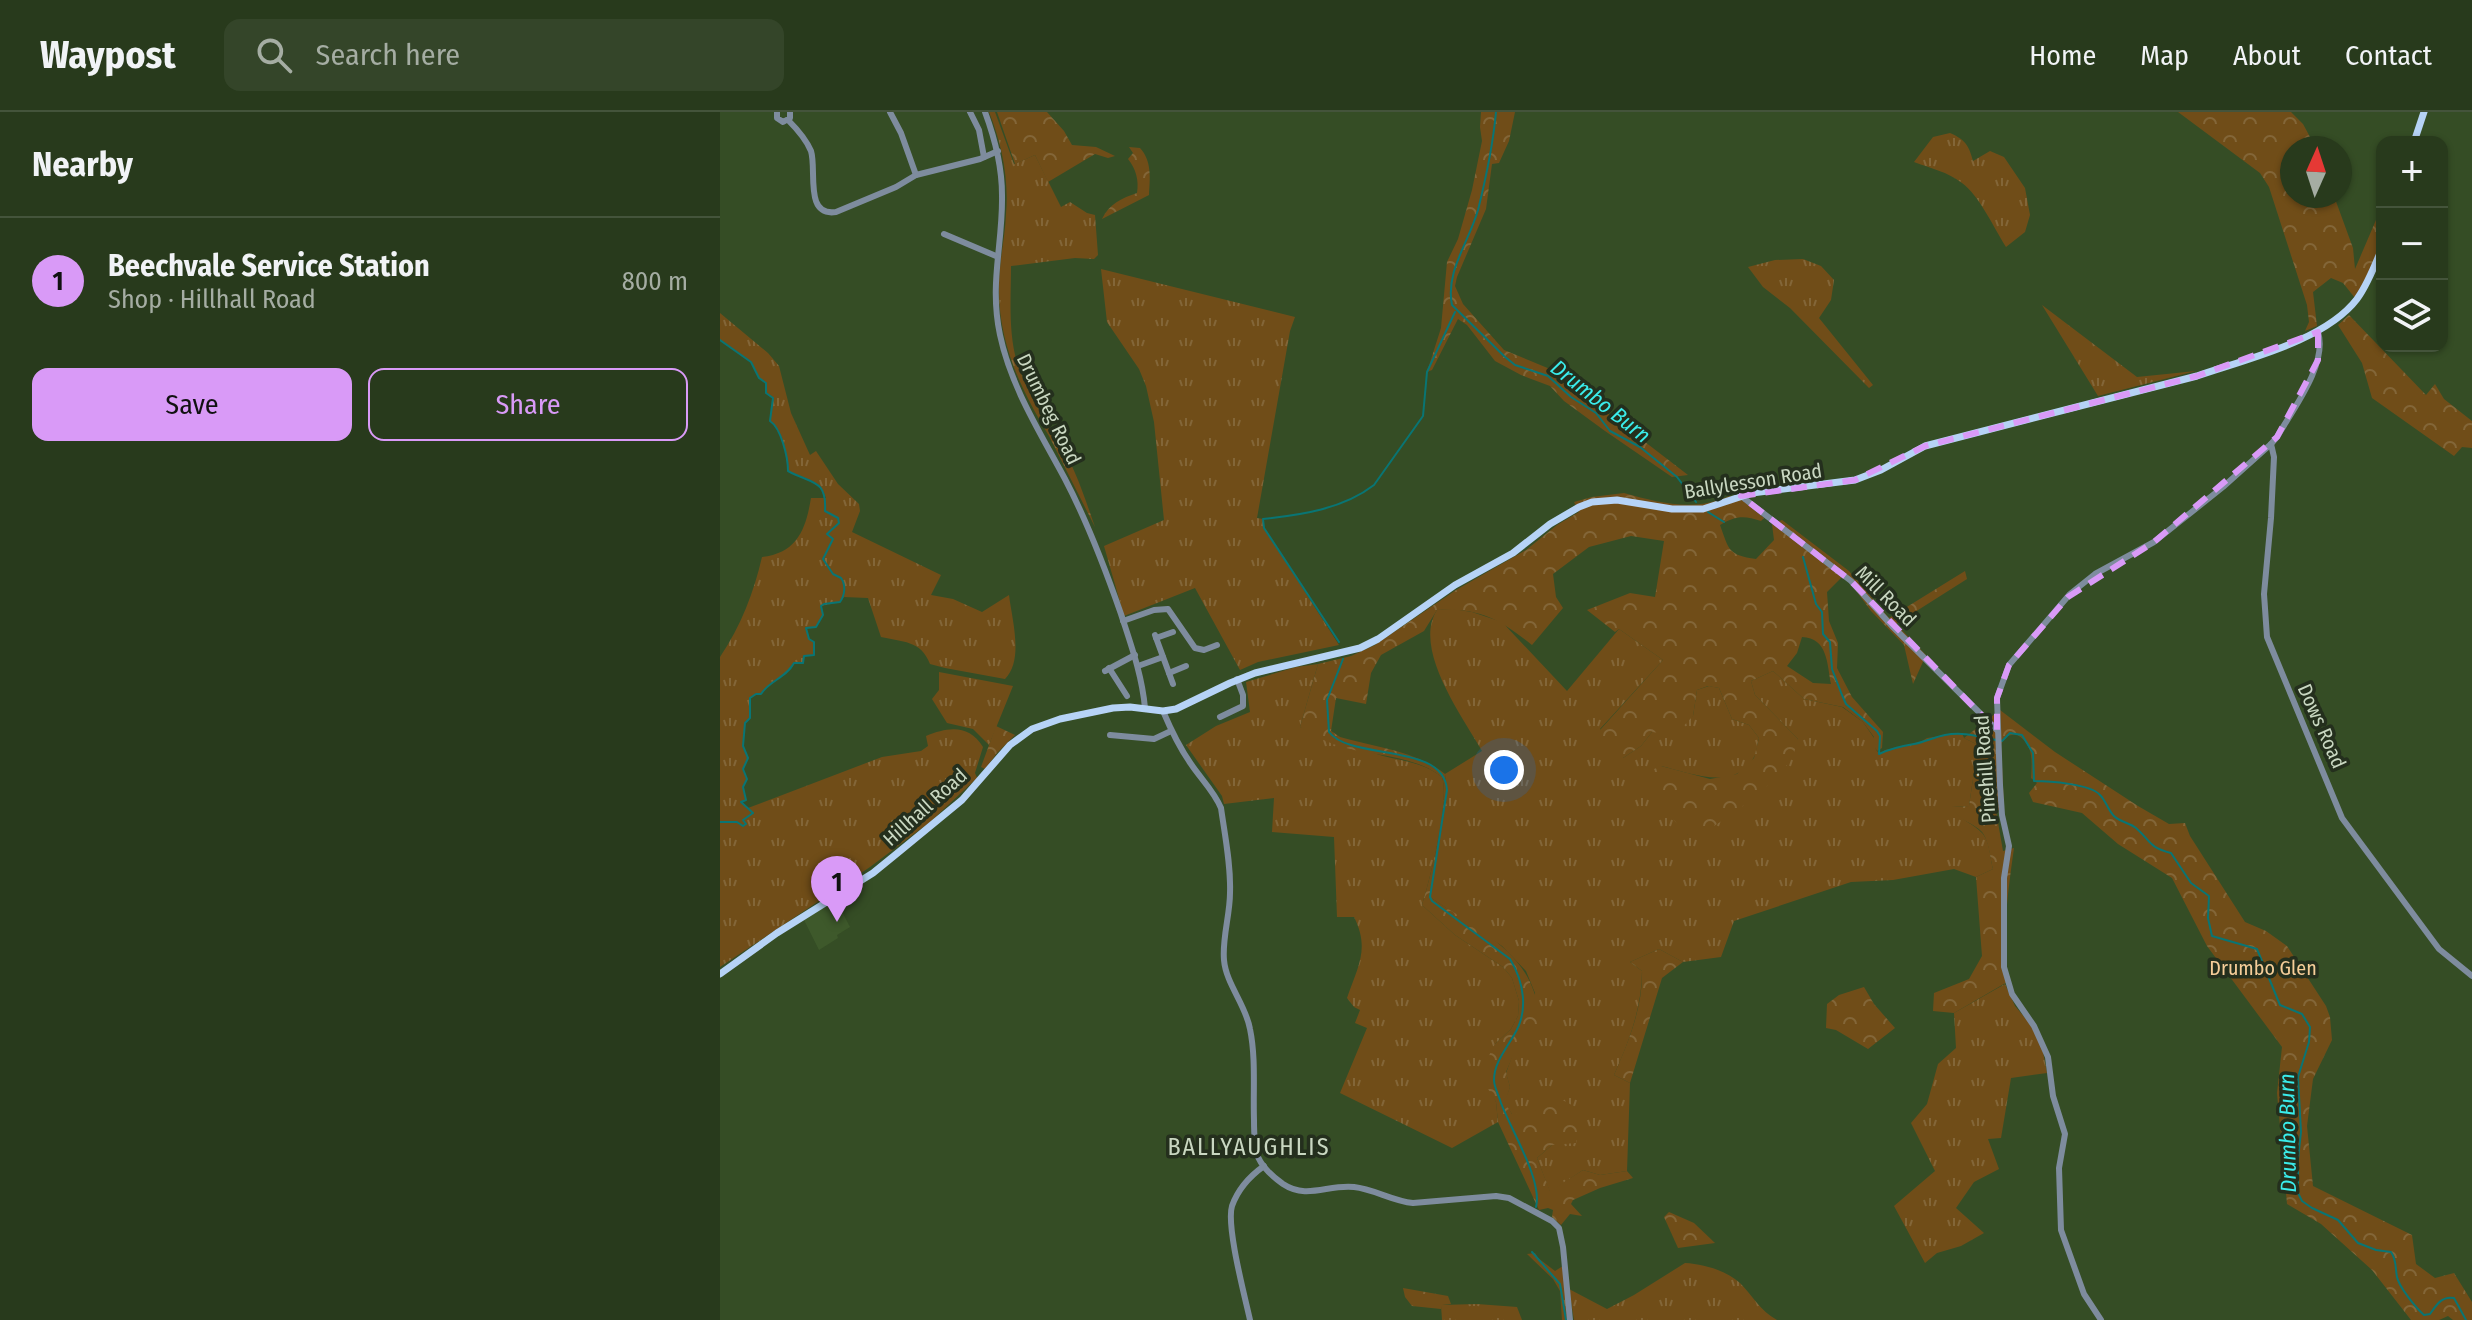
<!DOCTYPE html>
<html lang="en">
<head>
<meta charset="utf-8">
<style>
	:root { --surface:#283a1c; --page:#344529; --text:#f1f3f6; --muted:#a5ada3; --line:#44543b; --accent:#d99af7 }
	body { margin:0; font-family:"Fira Sans Condensed",sans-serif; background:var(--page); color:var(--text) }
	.controls { position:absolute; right:24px; top:24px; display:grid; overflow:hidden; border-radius:16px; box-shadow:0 2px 6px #0004 }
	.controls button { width:72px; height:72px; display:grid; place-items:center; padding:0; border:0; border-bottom:2px solid var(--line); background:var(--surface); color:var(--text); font:40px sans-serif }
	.compass { position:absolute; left:1560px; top:24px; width:72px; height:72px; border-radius:50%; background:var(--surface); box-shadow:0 2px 6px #0004; rotate:3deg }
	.you { position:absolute; left:784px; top:658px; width:28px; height:28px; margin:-20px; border:6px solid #fff; border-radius:50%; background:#1a73e8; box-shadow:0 0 0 12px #1a73e833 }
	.badge { display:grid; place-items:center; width:52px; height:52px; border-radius:50%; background:var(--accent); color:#111; font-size:26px; font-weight:700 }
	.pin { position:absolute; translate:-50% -66px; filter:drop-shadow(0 2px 4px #0008) }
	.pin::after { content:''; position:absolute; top:42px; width:28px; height:24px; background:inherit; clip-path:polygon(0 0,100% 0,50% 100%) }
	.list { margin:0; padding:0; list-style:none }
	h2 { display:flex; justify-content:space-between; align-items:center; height:104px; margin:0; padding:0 32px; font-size:34px }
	h2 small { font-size:26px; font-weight:400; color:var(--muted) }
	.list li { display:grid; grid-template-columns:52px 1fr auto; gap:24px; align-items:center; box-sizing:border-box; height:128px; padding:0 32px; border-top:2px solid var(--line) }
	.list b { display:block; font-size:30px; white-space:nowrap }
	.list p { margin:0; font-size:26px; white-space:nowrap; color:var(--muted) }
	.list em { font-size:26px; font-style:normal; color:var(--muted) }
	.actions { display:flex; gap:16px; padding:24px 32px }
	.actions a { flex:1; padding:18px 0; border:2px solid var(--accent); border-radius:16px; text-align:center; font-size:28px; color:var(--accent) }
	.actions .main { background:var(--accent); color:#111 }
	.icon { flex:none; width:44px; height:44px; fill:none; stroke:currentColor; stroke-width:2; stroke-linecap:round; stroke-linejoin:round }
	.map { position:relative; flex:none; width:1752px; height:1208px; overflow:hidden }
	header { display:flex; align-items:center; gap:48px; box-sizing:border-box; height:112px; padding:0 40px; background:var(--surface); border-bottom:2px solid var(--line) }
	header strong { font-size:38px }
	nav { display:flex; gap:44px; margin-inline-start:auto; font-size:28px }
	.search { width:560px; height:72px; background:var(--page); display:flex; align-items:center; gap:20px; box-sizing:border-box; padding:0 28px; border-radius:16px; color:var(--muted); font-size:30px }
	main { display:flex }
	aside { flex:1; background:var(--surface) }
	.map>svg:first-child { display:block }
	.built { fill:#3e592b }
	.grass { fill:url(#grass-tufts) }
	.forest { fill:url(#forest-crowns); fill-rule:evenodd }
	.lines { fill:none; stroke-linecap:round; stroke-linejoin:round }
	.stream { stroke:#097574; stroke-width:2 }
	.minor { stroke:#7e8c9e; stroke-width:6 }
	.major { stroke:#b6d3f6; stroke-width:7 }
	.marked { fill:none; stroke:#d99af7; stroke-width:6; stroke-dasharray:16 10; stroke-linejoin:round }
	.labels { text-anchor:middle; stroke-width:7; stroke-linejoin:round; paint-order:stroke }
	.street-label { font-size:20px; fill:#c9d7c1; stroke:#242f1d }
	.park-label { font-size:20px; fill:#f6ce99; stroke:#242f1d }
	.water-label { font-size:22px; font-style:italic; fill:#3aeceb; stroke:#242f1d }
	.quarter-label { font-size:24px; letter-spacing:2px; fill:#c9d7c1; stroke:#242f1d }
</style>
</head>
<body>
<header>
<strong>Waypost</strong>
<div class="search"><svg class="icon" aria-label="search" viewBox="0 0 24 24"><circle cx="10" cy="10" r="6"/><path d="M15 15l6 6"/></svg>Search here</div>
<nav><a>Home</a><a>Map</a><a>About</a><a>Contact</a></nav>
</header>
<main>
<aside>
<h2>Nearby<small></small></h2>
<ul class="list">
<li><span class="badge">1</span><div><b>Beechvale Service Station</b><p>Shop · Hillhall Road</p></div><em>800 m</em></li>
</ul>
<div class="actions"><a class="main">Save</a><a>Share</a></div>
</aside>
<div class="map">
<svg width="1752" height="1208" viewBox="0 0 1752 1208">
	<defs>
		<pattern id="grass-tufts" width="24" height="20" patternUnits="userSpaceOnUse" patternTransform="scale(2)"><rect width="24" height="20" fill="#704d18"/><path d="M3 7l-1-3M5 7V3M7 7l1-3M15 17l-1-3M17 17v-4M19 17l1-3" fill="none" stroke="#836638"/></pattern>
		<pattern id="forest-crowns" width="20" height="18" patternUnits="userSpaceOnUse" patternTransform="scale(2)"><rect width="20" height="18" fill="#704d18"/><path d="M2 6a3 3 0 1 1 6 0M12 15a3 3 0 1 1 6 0" fill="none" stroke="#836638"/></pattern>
	</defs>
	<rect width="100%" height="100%" fill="#354d25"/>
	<polygon class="built" points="116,788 130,815 117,823 118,826 99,838 84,808"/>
	<g class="grass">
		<path d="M 269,0 L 275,0 L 294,52 L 315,43 L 341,95 L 350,90 L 367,101 L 375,103 L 378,143 L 374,147 L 355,146 L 291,154 C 291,185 288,220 297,250 C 306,276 320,301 335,324 L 329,324 C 301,278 278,230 279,175 C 279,150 285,126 286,102 C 289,67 282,32 269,0 Z"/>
		<path d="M 1230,21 C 1246,28 1249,34 1253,49 L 1270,39 L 1284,45 L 1305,76 L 1310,103 L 1305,120 L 1286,135 C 1274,116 1259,83 1242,71 C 1228,60 1210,56 1194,50 L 1213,25 Z"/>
		<polygon points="1083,147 1101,154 1114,168 1111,188 1099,206 1153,273 1149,276 1070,196 1043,175 1028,155 1055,148"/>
		<polygon points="381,157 575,205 570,219 537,406 543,407 544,416 619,533 538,550 520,558 475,476 404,504 384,434 444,408 434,310 426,274 419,257 387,210"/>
		<polygon points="1322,193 1417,265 1476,259 1378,284"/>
		<path d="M 0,201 L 48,241 L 59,254 L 71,301 L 90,343 L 96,339 L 118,372 L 139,392 L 140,399 L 132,420 L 221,463 L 211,483 L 233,487 L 262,500 L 289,483 C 292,508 304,548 285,567 L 225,556 L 210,552 C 201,528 182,530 161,525 L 148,486 L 124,485 L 120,490 L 101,494 L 103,503 L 96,515 L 86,516 L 89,527 L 94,530 L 94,543 L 84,544 L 83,551 L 74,551 C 66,566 50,568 41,582 L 36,582 L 30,586 L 30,606 L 25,611 L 23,634 L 28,646 L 23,657 L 27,667 L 23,675 L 26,688 L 22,690 L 28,696 L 162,645 L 201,639 L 208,634 L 206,624 C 228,615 249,612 263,635 L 255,661 L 257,666 L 210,710 L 150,755 L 0,855 L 0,545 C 21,514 34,480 42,445 C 78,441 86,416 91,386 L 106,386 C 100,367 84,367 68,359 C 68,345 61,316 50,309 L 53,286 L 46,281 L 46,271 L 39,266 L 31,250 L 0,228 Z"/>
		<path d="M 733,497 L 752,500 L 782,510 L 847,579 L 899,517 L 943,548 L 880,617 L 903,646 L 921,634 L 932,620 L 973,604 L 977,578 L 989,574 L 999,576 L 1012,607 L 1029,613 L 1039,626 C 1037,632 1037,640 1034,645 C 1016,680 970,661 941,654 L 968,723 L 1078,627 L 1035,583 L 1031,569 L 1053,559 L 1084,587 L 1122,595 L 1143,610 L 1154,626 L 1156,638 L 1160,642 L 1165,638 L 1197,632 L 1207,626 L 1242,621 L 1244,626 L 1258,633 L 1249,694 L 1232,695 C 1243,711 1250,709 1261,720 C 1270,728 1270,746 1273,757 L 1256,765 L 1234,757 L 1173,768 L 1131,770 L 1014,809 L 1001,845 L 963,850 L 939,837 L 910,850 L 922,859 C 922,895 909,930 894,963 L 910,971 L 907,1059 L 880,1063 L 863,1058 L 830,1080 L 817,1046 L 832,1033 L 823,996 L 808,1002 L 792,1002 L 784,991 L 790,975 L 786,961 L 815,881 L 806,859 L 782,834 L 710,785 L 727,678 L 725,662 L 762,639 C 743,605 692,537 717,498 Z"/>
		<path d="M 598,552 L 580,615 C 607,624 635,636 663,644 C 684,649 704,651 722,665 C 730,689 710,767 702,793 L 735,823 L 783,855 L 792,866 L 799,889 L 798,904 L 791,917 L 775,932 L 769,975 L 776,990 L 778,1010 L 732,1036 L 620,981 L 647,916 L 635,911 L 640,898 L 634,895 L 627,886 C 638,854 650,837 634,805 L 617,805 L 614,725 L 552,720 L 554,686 L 504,692 L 502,684 L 466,633 L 496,614 L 530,600 L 526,570 L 576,555 Z"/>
		<polygon points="219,560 293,574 269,633 253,617 227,611 212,587 219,578"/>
		<polygon points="1285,872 1295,894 1312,914 1323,940 1327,961 1291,966 1281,1026 1268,1027 1279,1057 1254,1070 1236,1096 1264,1121 1241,1134 1217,1141 1205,1151 1174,1094 1215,1059 1191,1011 1207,992 1218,952 1236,936 1234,901"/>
		<polygon points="815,1141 818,1146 835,1159 843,1154 848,1208 842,1208 840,1179 833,1167 807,1142"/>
		<path d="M 965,1151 C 983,1152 1005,1158 1020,1171 C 1033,1184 1040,1199 1057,1208 L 854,1208 L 849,1177 L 887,1197 L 914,1183 Z"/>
		<polygon points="757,1192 797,1195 802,1208 722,1208 721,1193"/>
	</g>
	<g class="forest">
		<polygon points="277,0 327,0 344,19 352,33 376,35 395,44 388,46 375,42 328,70 315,43 295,52"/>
		<polygon points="761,0 795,0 789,29 779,51 772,52 766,97 737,165 735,174 743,192 784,238 830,257 968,363 952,365 885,319 844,289 830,274 801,263 775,249 747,213 738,207 712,258 707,260 721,216 727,150 738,127 752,78 762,29 760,15"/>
		<polygon points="1458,0 1571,0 1583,12 1596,36 1572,36 1572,84 1614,84 1633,136 1635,157 1662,94 1662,127 1649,160 1635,186 1623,171 1611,166 1593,180 1597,214 1585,219 1589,210 1587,193 1549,75 1540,61"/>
		<path d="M 409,35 L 420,36 C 432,49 430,66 429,83 L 382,107 C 389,92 402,86 417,81 C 419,68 416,57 408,47 L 413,41 Z"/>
		<polygon points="1629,203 1706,283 1715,272 1724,287 1752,309 1752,336 1742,335 1734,344 1652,286 1642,251 1618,213"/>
		<path d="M 329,324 L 335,324 C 354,351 364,384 375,415 Z"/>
		<path d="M 904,381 C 940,391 974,400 1009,384 L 1022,388 L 1044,406 L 1041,409 C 1024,403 1015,404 1000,413 C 1009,438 1008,443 1036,447 L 1054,428 L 1052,412 L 1062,408 L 1129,459 L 1169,506 L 1245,459 L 1247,467 L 1176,512 L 1206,543 L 1193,572 L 1184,533 L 1151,499 L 1131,472 L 1122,465 L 1107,480 L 1109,509 L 1118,531 L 1117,556 L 1132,585 L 1163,620 L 1162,636 L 1157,639 L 1152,630 L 1154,625 L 1143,610 L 1123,595 L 1084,587 L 1053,559 L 1031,569 L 1035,583 L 1078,627 C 1076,633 1075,640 1072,645 C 1059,671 1001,711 975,726 L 968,723 L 933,686 L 918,664 L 941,654 L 990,667 L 1017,662 L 1034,646 L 1039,626 L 1029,613 L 1012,607 L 999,576 L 988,574 L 977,578 L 973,604 L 955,623 L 932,620 L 921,634 L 903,646 L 904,653 L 895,651 L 880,618 L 943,548 L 899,517 L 895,520 L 867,498 L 910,481 L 935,485 L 944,429 L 911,424 L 869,435 L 833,462 L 836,485 L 843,496 L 812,533 C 779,507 761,496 717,498 L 704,519 L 661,543 L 651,561 L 646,592 L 616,586 L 611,619 L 620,625 C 655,635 696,639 725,662 L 727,678 L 710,785 C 761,820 824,846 818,918 L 803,920 L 786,960 L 790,975 L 785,991 L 792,1002 C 811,1002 821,998 835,984 L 863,999 L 856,1031 L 832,1033 L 817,1046 L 830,1079 L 863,1058 L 880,1063 L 907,1059 L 913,1066 L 880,1076 L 853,1088 L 851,1092 L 862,1104 L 850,1102 L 841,1113 L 832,1105 L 833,1098 L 828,1096 L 819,1098 L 778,1010 L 776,990 L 762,967 L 764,953 L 775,932 L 791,917 L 798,904 L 799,889 L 792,866 L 783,855 L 735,823 L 702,793 C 710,767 730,689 722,665 C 691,641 649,645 613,632 C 602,628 591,621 580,615 L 598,552 L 631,544 L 655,533 L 736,478 L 806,438 L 837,413 L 859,400 L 854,390 L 872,385 ZM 1082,525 C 1108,526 1107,552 1111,572 L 1093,571 L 1067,554 L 1077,541 Z"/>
		<path d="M 1280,598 L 1335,640 L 1418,694 L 1449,712 L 1465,711 L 1470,724 L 1525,810 L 1546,819 L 1567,834 L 1606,894 L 1610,905 L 1612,928 L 1593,967 L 1587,1014 L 1593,1074 L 1692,1123 L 1696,1152 L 1715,1166 L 1734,1161 L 1752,1190 L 1752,1208 L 1733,1208 L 1728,1204 L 1719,1208 L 1691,1208 L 1652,1158 L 1601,1112 L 1567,1092 L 1557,981 L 1562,935 L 1487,834 L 1452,766 L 1398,732 L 1362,701 L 1313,690 L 1309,681 L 1317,671 L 1311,666 C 1312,648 1314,632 1296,622 L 1287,624 L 1281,632 L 1284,696 L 1276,699 L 1283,739 L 1294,736 C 1288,779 1281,827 1289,869 L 1234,901 L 1213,899 L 1214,881 L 1249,867 L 1262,844 L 1256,765 L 1273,757 C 1270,746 1269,727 1261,719 C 1249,708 1243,712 1231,695 L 1249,694 L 1258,633 L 1244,626 Z"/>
		<polygon points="276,614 295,623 277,641 265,657 261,655"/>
		<path d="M 939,837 L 963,850 L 942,866 L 910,971 L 894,963 C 908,931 923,895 922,859 L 910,850 Z"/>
		<polygon points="1144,875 1154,892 1175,916 1148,937 1116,918 1106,916 1107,892 1119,883"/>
		<polygon points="949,1100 974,1111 995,1131 958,1136 944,1105"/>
		<polygon points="683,1176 728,1184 731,1192 722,1193 721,1197 692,1194 685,1185"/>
	</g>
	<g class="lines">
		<g class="stream">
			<path d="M 776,0 C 773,33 766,66 758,98 C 749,130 725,160 732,193 L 784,244 L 795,253 L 828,264 L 851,285 L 876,301 L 890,319 L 920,335 L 957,365 L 976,390"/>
			<path d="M 0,228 L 31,250 L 39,266 L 46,271 L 46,281 L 53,286 L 50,309 C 61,316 68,345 68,359 C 92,372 107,367 105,399 L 118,406 L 119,411 L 107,422 L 113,427 L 103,447 L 113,462 L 121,466 C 126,473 125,483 120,490 L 104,492 L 101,494 L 103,503 L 96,515 L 86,516 L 89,527 L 94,530 L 94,543 L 84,544 L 83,551 L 74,551 C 66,566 50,568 41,582 L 36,582 L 30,586 L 30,606 L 25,611 L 23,634 L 28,646 L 23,657 L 27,667 L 23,675 L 26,688 L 21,690 L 33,701 L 23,708 L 26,712 L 23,714 L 17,710 L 0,710"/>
			<polyline points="988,400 1004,410"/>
			<path d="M 1083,445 L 1096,492 L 1102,500 L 1103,522 L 1110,530 L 1112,557 L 1122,583 L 1126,592 L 1157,619 L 1160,624 L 1159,642 C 1169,637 1182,634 1194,632 C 1205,630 1214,625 1225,623 C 1246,619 1262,626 1282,629 L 1290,621 L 1302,623 L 1313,641 L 1314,669 C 1328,669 1371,672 1380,683 C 1386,689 1388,698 1394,704 C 1400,710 1410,711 1416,716 C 1431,729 1428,735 1451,741 L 1471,771 L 1489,784 L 1488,806 L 1492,824 L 1537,837 L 1560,893 L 1582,902 L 1590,915 L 1589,930 L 1578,965 L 1581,1020 L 1578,1047 L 1578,1081 L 1582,1089 L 1592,1096 L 1618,1108 L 1638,1131 L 1656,1138 L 1671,1140 C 1677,1149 1675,1155 1677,1165 C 1679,1175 1696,1196 1704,1203 L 1710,1202 C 1717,1192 1722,1184 1734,1186 L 1746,1208"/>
			<path d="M 619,530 L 544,416 L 543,407 C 581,403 623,397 654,373 L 703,304 L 707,260 L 735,200"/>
			<path d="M 623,547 L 607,588 L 609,620 C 631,649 724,630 727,678 L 710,785 L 712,789 L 790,847 C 804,870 809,899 794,923 C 786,937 774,951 774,968 C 774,975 779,984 781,991 C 791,1018 823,1069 816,1095"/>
			<polyline points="812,1140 840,1172 846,1208"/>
		</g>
		<g class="minor">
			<polyline points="57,0 57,6 63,10 70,6 70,0"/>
			<polyline points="170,0 181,21 196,63"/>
			<polyline points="250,0 259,18 264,45"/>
			<path d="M 265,0 C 275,27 282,54 282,83 C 283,133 269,171 280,223 C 291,275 320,320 345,367 C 368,411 385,456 401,502 C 411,533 422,563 425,596"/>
			<path d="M 68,8 C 77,17 86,27 91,39 C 97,58 84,105 116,100 L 176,75 L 196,63 L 260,47 L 278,39"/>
			<polyline points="224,122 276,144"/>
			<polyline points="1551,332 1554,345 1551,406 1544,482 1547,525 1622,706 1719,837 1752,864"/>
			<polyline points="1021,384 1131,469 1172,514 1277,618"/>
			<polyline points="403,509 434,498 448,497 475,536 484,538 497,533"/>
			<polyline points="435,523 453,572"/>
			<polyline points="436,526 453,520"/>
			<polyline points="418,554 443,545"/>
			<polyline points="389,556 407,584"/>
			<polyline points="385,559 415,543"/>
			<polyline points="449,561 466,554"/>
			<path d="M 443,599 C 451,618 459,635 471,652 C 481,667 494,679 501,696 C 505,724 511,753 510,781 C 510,803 502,826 504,848 C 506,872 526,893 530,917 C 536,946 533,978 534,1008 C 534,1020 534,1034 538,1045 C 543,1056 553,1065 563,1072 C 587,1088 608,1072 634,1075 C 654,1077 672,1089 693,1091 L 776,1084 L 789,1086 L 832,1109 L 839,1116 L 843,1135 L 850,1208"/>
			<polyline points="500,605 523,594 523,583 517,567"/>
			<polyline points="390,623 434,627 451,619"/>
			<path d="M 530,1208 C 525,1185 506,1114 512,1094 C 518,1077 530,1064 544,1054"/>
			<path d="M 1381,1208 L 1364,1182 L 1341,1118 L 1339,1056 L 1345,1022 L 1333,984 L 1328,945 L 1314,914 L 1292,882 L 1284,855 L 1284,766 L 1289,734 L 1282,703 L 1280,673 L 1277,586 L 1289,553 L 1350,482 L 1375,462 L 1434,430 L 1503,375 L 1551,332 L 1557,325 C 1573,297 1608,252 1598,220"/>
		</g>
		<g class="major">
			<polyline points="1694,30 1704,0"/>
			<path d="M 0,862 L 57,821 L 153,761 L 180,739 L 242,688 L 290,633 L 312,617 L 340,607 L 393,596 L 410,595 L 443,599 L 456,597 L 510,571 L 535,561 L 640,536 L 658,527 L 735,473 L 793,441 L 830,412 L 859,395 L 872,390 L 897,388 L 952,397 L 983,397 L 1032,381 L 1135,368 L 1161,358 L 1205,334 L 1477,264 C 1526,247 1605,229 1637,187 C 1648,172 1655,153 1662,136"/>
		</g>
	</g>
	<path class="marked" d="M 1598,220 L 1598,248 L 1557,325 L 1434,430 L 1348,485 L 1289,553 L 1277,586 L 1277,619 L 1131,469 L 1021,384 L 1135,368 L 1205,334 L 1477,264 Z"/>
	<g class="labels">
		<g class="street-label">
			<text transform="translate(329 297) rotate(64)" y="7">Drumbeg Road</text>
			<text transform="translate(1033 369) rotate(-9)" y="7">Ballylesson Road</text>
			<text transform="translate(1166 484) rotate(45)" y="7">Mill Road</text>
			<text transform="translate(1602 614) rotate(66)" y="7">Dows Road</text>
			<text transform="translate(1265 657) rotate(-94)" y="7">Pinehill Road</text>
			<text transform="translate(205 695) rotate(-42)" y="7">Hillhall Road</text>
		</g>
		<g class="park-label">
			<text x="1543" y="863">Drumbo Glen</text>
		</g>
		<g class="water-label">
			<text transform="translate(881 289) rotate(38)" y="8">Drumbo Burn</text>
			<text transform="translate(1567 1021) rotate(-91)" y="8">Drumbo Burn</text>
		</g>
		<g class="quarter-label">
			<text x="529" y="1043">BALLYAUGHLIS</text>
		</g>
	</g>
</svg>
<div class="controls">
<button>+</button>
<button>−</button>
<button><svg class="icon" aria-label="layers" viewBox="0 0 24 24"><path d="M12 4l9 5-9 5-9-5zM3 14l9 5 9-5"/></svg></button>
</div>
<svg class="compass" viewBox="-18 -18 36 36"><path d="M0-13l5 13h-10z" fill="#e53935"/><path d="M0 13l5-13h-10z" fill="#a5ada3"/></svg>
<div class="you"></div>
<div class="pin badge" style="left:117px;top:810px">1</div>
</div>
</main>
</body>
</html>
